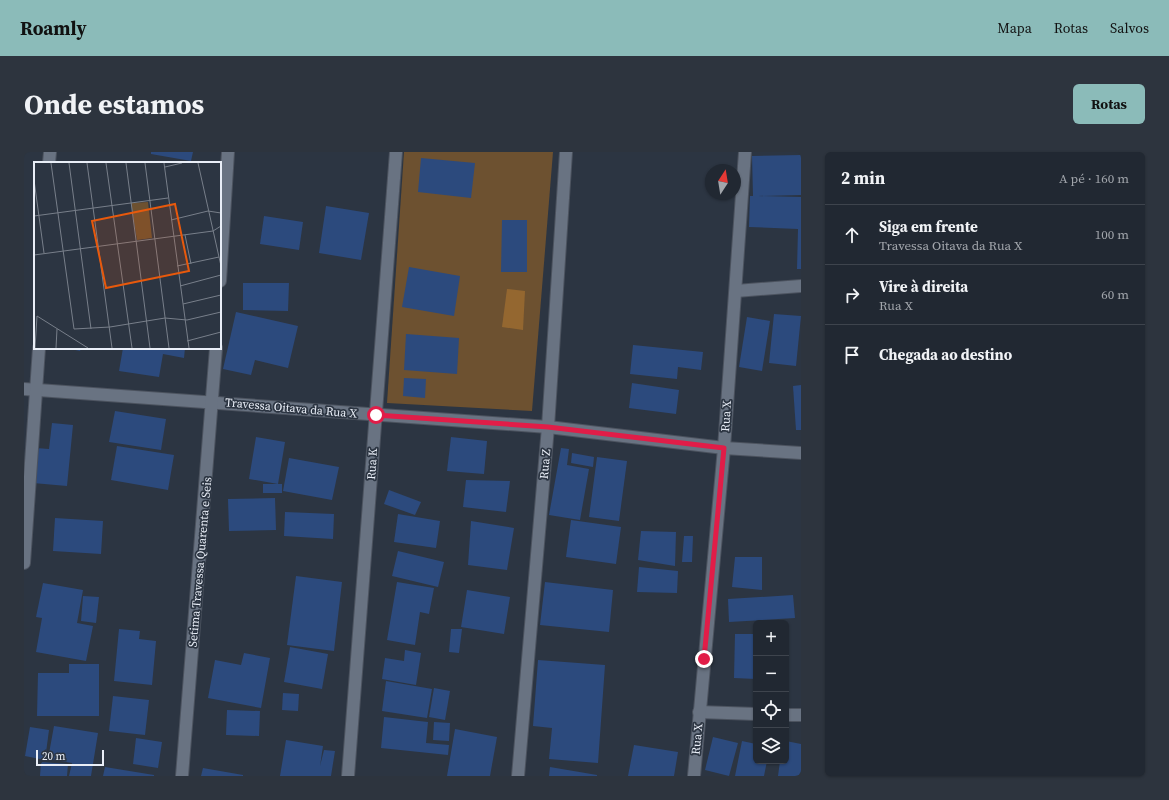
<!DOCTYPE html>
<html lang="pt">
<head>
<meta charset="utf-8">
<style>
	:root { --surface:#212832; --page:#2d343e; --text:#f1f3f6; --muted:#a2a6ac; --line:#3e444d; --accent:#8bbbb9 }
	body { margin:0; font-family:"Source Serif 4",serif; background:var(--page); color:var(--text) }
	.controls { position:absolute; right:12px; bottom:12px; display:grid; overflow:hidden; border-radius:6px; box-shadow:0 1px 3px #0004 }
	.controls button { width:36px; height:36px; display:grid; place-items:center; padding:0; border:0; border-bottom:1px solid var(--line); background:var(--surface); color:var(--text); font:20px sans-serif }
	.compass { position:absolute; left:681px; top:12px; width:36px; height:36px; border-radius:50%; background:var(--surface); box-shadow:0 1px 3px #0004; rotate:12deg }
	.scale { position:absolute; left:12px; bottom:10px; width:68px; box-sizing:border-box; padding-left:4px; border:2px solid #e9eef7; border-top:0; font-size:11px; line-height:14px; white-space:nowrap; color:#e9eef7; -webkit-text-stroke:3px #2c3542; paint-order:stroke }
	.stop { position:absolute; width:12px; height:12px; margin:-9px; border:3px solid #e11d48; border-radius:50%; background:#fff }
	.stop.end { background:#e11d48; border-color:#fff; box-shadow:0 1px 4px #0008 }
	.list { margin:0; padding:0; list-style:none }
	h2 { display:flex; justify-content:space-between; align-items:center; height:52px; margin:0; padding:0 16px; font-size:17px }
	h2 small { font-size:13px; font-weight:400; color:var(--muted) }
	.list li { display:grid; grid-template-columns:26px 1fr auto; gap:12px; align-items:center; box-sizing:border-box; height:60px; padding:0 16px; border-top:1px solid var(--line) }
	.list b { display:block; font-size:15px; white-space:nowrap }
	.list p { margin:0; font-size:13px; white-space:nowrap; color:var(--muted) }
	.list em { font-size:13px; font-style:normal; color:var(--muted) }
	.icon { flex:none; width:22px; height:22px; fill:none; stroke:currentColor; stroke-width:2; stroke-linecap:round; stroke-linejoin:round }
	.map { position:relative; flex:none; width:777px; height:624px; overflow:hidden; border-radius:6px }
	header { display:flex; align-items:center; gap:24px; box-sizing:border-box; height:56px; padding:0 20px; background:var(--accent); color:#111 }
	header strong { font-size:19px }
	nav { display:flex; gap:22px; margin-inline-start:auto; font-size:14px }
	.intro { display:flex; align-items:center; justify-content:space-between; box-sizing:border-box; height:96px; padding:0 24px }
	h1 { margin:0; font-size:28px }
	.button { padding:10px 18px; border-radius:6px; background:var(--accent); color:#111; font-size:14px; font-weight:700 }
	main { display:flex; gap:24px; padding:0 24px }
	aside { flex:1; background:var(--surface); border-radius:6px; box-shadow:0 1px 3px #0004 }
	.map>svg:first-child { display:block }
	.green { fill:#6d5130 }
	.water { fill:#946730 }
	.building { fill:#2c4a7d }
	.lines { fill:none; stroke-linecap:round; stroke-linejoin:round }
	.street-casing { stroke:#4c535f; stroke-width:14 }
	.street { stroke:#697382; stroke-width:12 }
	.route { stroke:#e11d48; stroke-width:5 }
	.labels { text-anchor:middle; stroke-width:3.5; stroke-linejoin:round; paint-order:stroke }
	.street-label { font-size:12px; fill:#e9eef7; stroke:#2c3542 }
	.inset-road { fill:none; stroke:#787f8a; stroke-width:1 }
	.view { fill:#e8590c; fill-opacity:0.15; stroke:#e8590c; stroke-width:2 }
	.inset-edge { fill:none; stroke:#e9eef7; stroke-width:2 }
</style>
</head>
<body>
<header>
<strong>Roamly</strong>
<nav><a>Mapa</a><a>Rotas</a><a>Salvos</a></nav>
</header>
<div class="intro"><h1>Onde estamos</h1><a class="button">Rotas</a></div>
<main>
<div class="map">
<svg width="777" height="624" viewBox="0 0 777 624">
	<rect width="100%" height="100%" fill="#2c3542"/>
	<polygon class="green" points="380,0 529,0 508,259 363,251"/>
	<polygon class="water" points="483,137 501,139 499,178 478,175"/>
	<g class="building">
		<polygon points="127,0 169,0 167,9 127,2"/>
		<polygon points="777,3 777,43 734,44 777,45 777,117 773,117 774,77 725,75 726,44 729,44 728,4"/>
		<polygon points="397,6 451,11 447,46 394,40"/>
		<polygon points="302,54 345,61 337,108 295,101"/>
		<polygon points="240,64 279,70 275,98 236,92"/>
		<polygon points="478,68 503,68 503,120 477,120"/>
		<polygon points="385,115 436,124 430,164 378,155"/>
		<polygon points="219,131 265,131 264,159 219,158"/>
		<polygon points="212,160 274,174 264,216 231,208 227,223 199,217"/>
		<polygon points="750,162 777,164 772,214 745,211"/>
		<polygon points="723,165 746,169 738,219 715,215"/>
		<polygon points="382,182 435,186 433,222 380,218"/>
		<polygon points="609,193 679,200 677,218 654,215 653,227 606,222"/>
		<polygon points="42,196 57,196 56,199"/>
		<polygon points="99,196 161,196 160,206 139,202 135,225 95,219"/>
		<polygon points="380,226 402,227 401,246 379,244"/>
		<polygon points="608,231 655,238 652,262 605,256"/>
		<polygon points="777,233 777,278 772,278 769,234"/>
		<polygon points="91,259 142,267 137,298 85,290"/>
		<polygon points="28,271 49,273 43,334 9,331 12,296 25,297"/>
		<polygon points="232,285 261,290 254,332 225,327"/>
		<polygon points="427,285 463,289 460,322 423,319"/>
		<polygon points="93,294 150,303 144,338 87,328"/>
		<polygon points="537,296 545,297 543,313 565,317 556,368 525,363"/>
		<polygon points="548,301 570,305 569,315 547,311"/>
		<polygon points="573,305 603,309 595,369 565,365"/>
		<polygon points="265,306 315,315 308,348 259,339"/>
		<polygon points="442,328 486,329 482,360 439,355"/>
		<rect x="239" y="332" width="19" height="9"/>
		<polygon points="365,338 397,350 391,363 360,352"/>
		<polygon points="251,346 252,378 205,379 204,347"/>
		<polygon points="261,360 310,362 309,387 260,384"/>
		<polygon points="374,362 416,369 412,396 370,390"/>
		<polygon points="31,366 79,369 77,402 29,399"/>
		<polygon points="547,368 597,375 592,412 542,405"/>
		<polygon points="447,369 490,376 483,418 444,413"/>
		<polygon points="617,379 652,380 651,414 614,408"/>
		<polygon points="660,384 669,384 668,410 658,410"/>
		<polygon points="374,399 420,410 414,435 368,424"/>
		<polygon points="711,405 738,405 738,438 708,435"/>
		<polygon points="615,415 654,419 653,441 613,440"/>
		<polygon points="272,424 318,430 310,499 263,493"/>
		<polygon points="373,430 410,436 405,462 396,460 391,493 363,488"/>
		<polygon points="521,430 589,438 585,480 516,473"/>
		<polygon points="19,431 59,438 53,471 69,474 62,509 12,500 18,466 12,465"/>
		<polygon points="443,438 486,445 480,482 437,475"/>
		<polygon points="769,443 771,466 705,470 704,447"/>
		<polygon points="59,444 75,445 72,471 57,469"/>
		<polygon points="95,477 116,479 115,487 132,489 128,533 90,529"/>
		<polygon points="427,477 438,477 435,501 425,500"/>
		<polygon points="711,482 732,482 732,527 710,526"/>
		<polygon points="266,495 304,502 298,537 260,530"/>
		<polygon points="381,498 397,501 392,533 358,527 361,506 380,509"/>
		<polygon points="220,501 246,506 237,556 184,546 191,508 217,513"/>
		<polygon points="514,508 581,513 574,611 525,607 528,576 509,574"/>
		<polygon points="45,512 75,512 75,564 13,564 14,521 45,521"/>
		<polygon points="362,529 408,537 403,566 358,559"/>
		<polygon points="410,536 426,539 421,568 405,565"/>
		<polygon points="259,541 275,542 274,559 258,558"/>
		<polygon points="89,544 125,548 121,583 85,579"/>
		<polygon points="203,558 236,559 235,584 202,583"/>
		<polygon points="360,565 404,570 402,591 425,593 424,603 357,596"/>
		<polygon points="410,570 426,571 425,589 409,588"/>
		<polygon points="30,574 74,581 67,624 45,624 48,611 24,607"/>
		<polygon points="6,575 25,578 21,608 1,604"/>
		<polygon points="431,577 473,585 466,624 423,624"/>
		<polygon points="689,585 714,591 705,624 681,618"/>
		<polygon points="112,586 138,590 134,616 109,612"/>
		<polygon points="262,588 299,594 296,614 300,598 311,599 307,624 256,624"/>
		<polygon points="718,589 732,592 732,609 743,609 740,624 711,624"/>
		<polygon points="762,589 777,592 777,624 754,624 756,609 762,609"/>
		<polygon points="610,593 654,600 650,624 604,624"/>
		<polygon points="17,610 44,612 43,624 16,624"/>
		<polygon points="81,615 130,623 130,624 79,624"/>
		<polygon points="526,615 573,623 573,624 525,624"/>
		<polygon points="179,616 219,623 219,624 177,624"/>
	</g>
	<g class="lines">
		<defs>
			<g id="street">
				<polyline points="25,11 26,0"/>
				<polyline points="196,129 204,0"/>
				<polyline points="712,139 777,134"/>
				<polyline points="0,237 524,275 700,296 777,301"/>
				<polyline points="0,411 15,196"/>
				<polyline points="675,560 732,562"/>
				<polyline points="762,563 777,563"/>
				<polyline points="158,624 192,196"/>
				<polyline points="324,624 372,0"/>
				<polyline points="494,624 524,275 542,0"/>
				<polyline points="670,624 700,296 721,0"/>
			</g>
		</defs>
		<use href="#street" class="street-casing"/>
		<use href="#street" class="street"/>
	</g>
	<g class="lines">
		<polyline class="route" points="352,263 524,275 700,296 680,507"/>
	</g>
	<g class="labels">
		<g class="street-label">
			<text transform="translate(267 256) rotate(5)" y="4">Travessa Oitava da Rua X</text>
			<text transform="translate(702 264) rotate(-86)" y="4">Rua X</text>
			<text transform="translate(348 312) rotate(-86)" y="4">Rua K</text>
			<text transform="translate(521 312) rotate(-85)" y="4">Rua Z</text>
			<text transform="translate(176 410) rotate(-85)" y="4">Setima Travessa Quarenta e Seis</text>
			<text transform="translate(673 587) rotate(-85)" y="4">Rua X</text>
		</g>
	</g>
	<g transform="translate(10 10)">
		<rect width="187" height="187" fill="#2c3542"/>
		<path d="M 114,40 L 118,76 L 103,78 L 97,41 Z" fill="#6d5130"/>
		<path class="inset-road" d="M 17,1 L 40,167 L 76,165 L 131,156 L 153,158 L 187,150M 35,1 L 57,167M 53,1 L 78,186M 72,1 L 98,186M 92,1 L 116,186M 111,1 L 135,186M 130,1 L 155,186M 164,1 L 187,104M 131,5 L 148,1M 0,18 L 10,91M 0,54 L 134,36M 137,58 L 174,49 L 187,51M 151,73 L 157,102M 0,93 L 179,69 L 187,64M 143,104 L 185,95M 146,124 L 187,113M 149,142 L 187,133M 3,154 L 54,186M 153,179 L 187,170M 1,186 L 3,154M 22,186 L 23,167"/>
		<path class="view" d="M 141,42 L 155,109 L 72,126 L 58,59 Z"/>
		<rect width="187" height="187" class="inset-edge"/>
	</g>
</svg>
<div class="controls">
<button>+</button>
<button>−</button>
<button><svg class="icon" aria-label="locate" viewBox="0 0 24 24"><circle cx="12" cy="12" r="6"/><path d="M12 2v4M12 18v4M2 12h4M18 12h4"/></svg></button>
<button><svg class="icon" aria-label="layers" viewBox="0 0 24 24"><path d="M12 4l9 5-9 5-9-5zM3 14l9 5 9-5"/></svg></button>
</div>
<svg class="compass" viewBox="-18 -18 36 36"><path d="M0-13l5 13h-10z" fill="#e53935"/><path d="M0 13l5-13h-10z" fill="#a2a6ac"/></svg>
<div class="scale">20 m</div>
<div class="stop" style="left:352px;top:263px"></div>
<div class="stop end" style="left:680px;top:507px"></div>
</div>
<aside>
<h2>2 min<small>A pé · 160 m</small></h2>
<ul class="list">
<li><svg class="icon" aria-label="ahead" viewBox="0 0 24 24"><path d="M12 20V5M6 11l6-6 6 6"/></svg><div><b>Siga em frente</b><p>Travessa Oitava da Rua X</p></div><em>100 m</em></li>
<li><svg class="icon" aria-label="right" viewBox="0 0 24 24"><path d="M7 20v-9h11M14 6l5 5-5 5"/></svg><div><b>Vire à direita</b><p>Rua X</p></div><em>60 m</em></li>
<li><svg class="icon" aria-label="arrive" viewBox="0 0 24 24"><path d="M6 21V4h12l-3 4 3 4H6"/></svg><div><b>Chegada ao destino</b></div></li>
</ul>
</aside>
</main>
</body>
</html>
